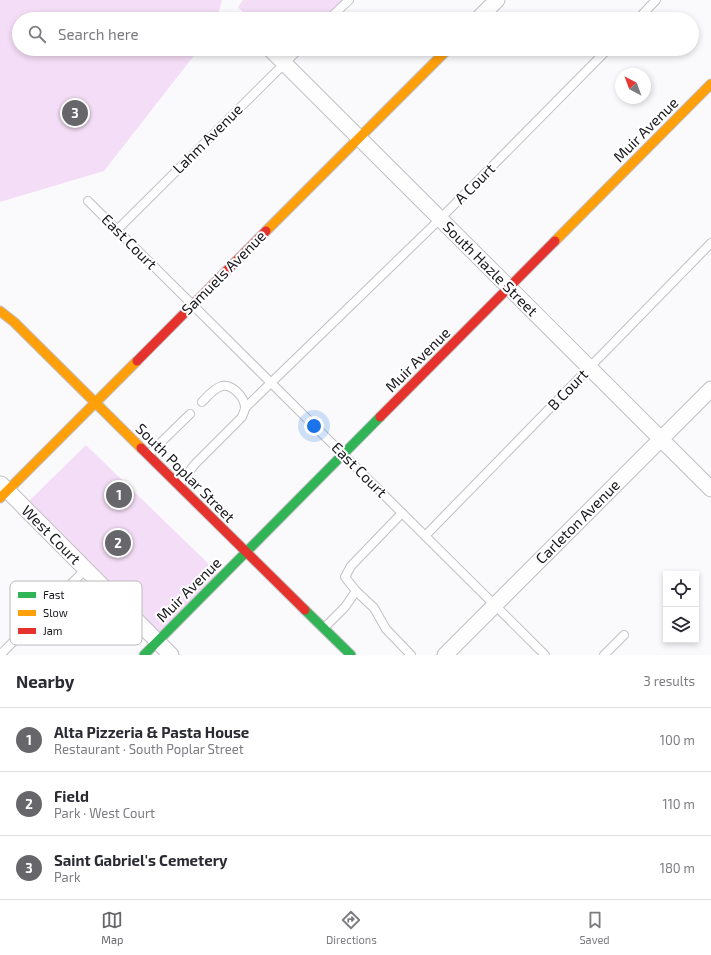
<!DOCTYPE html>
<html lang="en">
<head>
<meta charset="utf-8">
<style>
	:root { --surface:#fff; --page:#f2f2f3; --text:#2b2b33; --muted:#7c7c81; --line:#e1e1e2; --accent:#67676b }
	body { margin:0; font-family:"Exo 2",sans-serif; background:var(--page); color:var(--text) }
	.controls { position:absolute; right:12px; bottom:12px; display:grid; overflow:hidden; border-radius:0px; box-shadow:0 2px 6px #0003 }
	.controls button { width:36px; height:36px; display:grid; place-items:center; padding:0; border:0; border-bottom:1px solid var(--line); background:var(--surface); color:var(--text); font:20px sans-serif }
	.compass { position:absolute; left:615px; top:68px; width:36px; height:36px; border-radius:50%; background:var(--surface); box-shadow:0 2px 6px #0003; rotate:319deg }
	.you { position:absolute; left:314px; top:426px; width:14px; height:14px; margin:-10px; border:3px solid #fff; border-radius:50%; background:#1a73e8; box-shadow:0 0 0 6px #1a73e833 }
	.badge { display:grid; place-items:center; width:26px; height:26px; border-radius:50%; background:var(--accent); color:#fff; font-size:13px; font-weight:700 }
	.pin { position:absolute; translate:-50% -50%; border:2px solid #fff; box-shadow:0 1px 4px #0006 }
	.list { margin:0; padding:0; list-style:none }
	h2 { display:flex; justify-content:space-between; align-items:center; height:52px; margin:0; padding:0 16px; font-size:17px }
	h2 small { font-size:13px; font-weight:400; color:var(--muted) }
	.list li { display:grid; grid-template-columns:26px 1fr auto; gap:12px; align-items:center; box-sizing:border-box; height:64px; padding:0 16px; border-top:1px solid var(--line) }
	.list b { display:block; font-size:15px; white-space:nowrap }
	.list p { margin:0; font-size:13px; white-space:nowrap; color:var(--muted) }
	.list em { font-size:13px; font-style:normal; color:var(--muted) }
	.icon { flex:none; width:22px; height:22px; fill:none; stroke:currentColor; stroke-width:2; stroke-linecap:round; stroke-linejoin:round }
	.map { position:relative; flex:none; width:711px; height:655px; overflow:hidden }
	.search { position:absolute; background:var(--surface); box-shadow:0 2px 6px #0003; left:12px; right:12px; top:12px; height:44px; display:flex; align-items:center; gap:10px; box-sizing:border-box; padding:0 14px; border-radius:22px; color:var(--muted); font-size:15px }
	.sheet { height:244px; background:var(--surface) }
	nav { display:flex; justify-content:space-around; align-items:center; box-sizing:border-box; height:56px; border-top:1px solid var(--line); background:var(--surface); font-size:11px; color:var(--muted) }
	nav a { display:grid; justify-items:center; gap:2px }
	nav .on { color:var(--accent) }
	.map>svg:first-child { display:block }
	.green { fill:#f4ddf6 }
	.lines { fill:none; stroke-linecap:round; stroke-linejoin:round }
	.lane-casing { stroke:#c0c0c4; stroke-width:10 }
	.street-casing { stroke:#c0c0c4; stroke-width:17 }
	.fast-casing { stroke:#c0c0c4; stroke-width:11 }
	.slow-casing { stroke:#c0c0c4; stroke-width:11 }
	.jam-casing { stroke:#c0c0c4; stroke-width:11 }
	.lane { stroke:#fefeff; stroke-width:8 }
	.street { stroke:#fefeff; stroke-width:15 }
	.fast { stroke:#30b455; stroke-width:9 }
	.slow { stroke:#ff9f0a; stroke-width:9 }
	.jam { stroke:#e5322d; stroke-width:9 }
	.labels { text-anchor:middle; stroke-width:4; stroke-linejoin:round; paint-order:stroke }
	.street-label { font-size:15px; fill:#18181d; stroke:#fff }
	.key { fill:#fff; stroke:#bababb; stroke-width:1 }
	.key-label { font-size:11px; fill:#18181d }
</style>
</head>
<body>
<div class="map">
<svg width="711" height="655" viewBox="0 0 711 655">
	<rect width="100%" height="100%" fill="#fafafc"/>
	<g class="green">
		<polygon points="0,0 222,0 217,19 19,19 19,49 199,49 104,171 0,202"/>
		<polygon points="243,0 346,0 326,19 249,19 238,7"/>
		<polygon points="86,445 219,574 150,644 17,513"/>
	</g>
	<g class="lines">
		<defs>
			<g id="lane">
				<polyline points="329,19 349,0"/>
				<polyline points="638,19 656,0"/>
				<polyline points="88,201 545,655"/>
				<polyline points="117,230 299,49"/>
				<polyline points="245,408 440,219 608,49"/>
				<polyline points="148,455 190,414"/>
				<path d="M 179,485 L 195,464 L 242,417 C 243,414 245,410 245,408 C 245,397 232,384 222,386 C 214,388 207,397 202,402"/>
				<polyline points="425,536 711,243"/>
				<polyline points="356,591 345,577 351,566 402,513"/>
				<polyline points="324,628 345,607 356,591 374,608 386,629 411,655"/>
				<polyline points="0,655 86,569"/>
				<polyline points="604,655 624,635"/>
			</g>
			<g id="street">
				<polyline points="478,19 497,0"/>
				<polyline points="270,49 711,489"/>
				<polyline points="1,484 171,655"/>
				<polyline points="445,655 711,389"/>
			</g>
			<g id="fast">
				<polyline points="305,610 351,655"/>
				<polyline points="144,655 380,417"/>
			</g>
			<g id="slow">
				<polyline points="266,231 448,49"/>
				<polyline points="555,241 711,84"/>
				<polyline points="0,311 14,322 141,448"/>
				<polyline points="0,498 137,361"/>
			</g>
			<g id="jam">
				<polyline points="137,361 266,231"/>
				<polyline points="380,417 555,241"/>
				<polyline points="141,448 305,610"/>
			</g>
		</defs>
		<use href="#lane" class="lane-casing"/>
		<use href="#street" class="street-casing"/>
		<use href="#fast" class="fast-casing"/>
		<use href="#slow" class="slow-casing"/>
		<use href="#jam" class="jam-casing"/>
		<use href="#lane" class="lane"/>
		<use href="#street" class="street"/>
		<use href="#fast" class="fast"/>
		<use href="#slow" class="slow"/>
		<use href="#jam" class="jam"/>
	</g>
	<g class="labels">
		<g class="street-label">
			<text transform="translate(646 130) rotate(-45)" y="5">Muir Avenue</text>
			<text transform="translate(208 139) rotate(-45)" y="5">Lahm Avenue</text>
			<text transform="translate(475 184) rotate(-45)" y="5">A Court</text>
			<text transform="translate(129 242) rotate(45)" y="5">East Court</text>
			<text transform="translate(490 269) rotate(45)" y="5">South Hazle Street</text>
			<text transform="translate(224 273) rotate(-45)" y="5">Samuels Avenue</text>
			<text transform="translate(418 360) rotate(-45)" y="5">Muir Avenue</text>
			<text transform="translate(568 390) rotate(-46)" y="5">B Court</text>
			<text transform="translate(359 470) rotate(45)" y="5">East Court</text>
			<text transform="translate(185 473) rotate(45)" y="5">South Poplar Street</text>
			<text transform="translate(578 522) rotate(-45)" y="5">Carleton Avenue</text>
			<text transform="translate(51 535) rotate(45)" y="5">West Court</text>
			<text transform="translate(189 590) rotate(-45)" y="5">Muir Avenue</text>
		</g>
	</g>
	<rect x="10" y="581" width="132" height="64" rx="6" class="key"/>
	<rect x="18" y="592" width="18" height="6" fill="#30b455"/>
	<rect x="18" y="610" width="18" height="6" fill="#ff9f0a"/>
	<rect x="18" y="628" width="18" height="6" fill="#e5322d"/>
	<g class="key-label">
		<text x="43" y="599">Fast</text>
		<text x="43" y="617">Slow</text>
		<text x="43" y="635">Jam</text>
	</g>
</svg>
<div class="controls">
<button><svg class="icon" aria-label="locate" viewBox="0 0 24 24"><circle cx="12" cy="12" r="6"/><path d="M12 2v4M12 18v4M2 12h4M18 12h4"/></svg></button>
<button><svg class="icon" aria-label="layers" viewBox="0 0 24 24"><path d="M12 4l9 5-9 5-9-5zM3 14l9 5 9-5"/></svg></button>
</div>
<svg class="compass" viewBox="-18 -18 36 36"><path d="M0-13l5 13h-10z" fill="#e53935"/><path d="M0 13l5-13h-10z" fill="#7c7c81"/></svg>
<div class="you"></div>
<div class="pin badge" style="left:119px;top:495px">1</div>
<div class="pin badge" style="left:118px;top:543px">2</div>
<div class="pin badge" style="left:75px;top:113px">3</div>
<div class="search"><svg class="icon" aria-label="search" viewBox="0 0 24 24"><circle cx="10" cy="10" r="6"/><path d="M15 15l6 6"/></svg>Search here</div>
</div>
<section class="sheet">
<h2>Nearby<small>3 results</small></h2>
<ul class="list">
<li><span class="badge">1</span><div><b>Alta Pizzeria &amp; Pasta House</b><p>Restaurant · South Poplar Street</p></div><em>100 m</em></li>
<li><span class="badge">2</span><div><b>Field</b><p>Park · West Court</p></div><em>110 m</em></li>
<li><span class="badge">3</span><div><b>Saint Gabriel's Cemetery</b><p>Park</p></div><em>180 m</em></li>
</ul>
</section>
<nav>
<a class="on"><svg class="icon" aria-label="map" viewBox="0 0 24 24"><path d="M3 6l6-2 6 2 6-2v14l-6 2-6-2-6 2zM9 4v14M15 6v14"/></svg>Map</a>
<a><svg class="icon" aria-label="directions" viewBox="0 0 24 24"><path d="M12 3l9 9-9 9-9-9zM9 14v-3h6M13 9l2 2-2 2"/></svg>Directions</a>
<a><svg class="icon" aria-label="saved" viewBox="0 0 24 24"><path d="M7 4h10v16l-5-4-5 4z"/></svg>Saved</a>
</nav>
</body>
</html>
